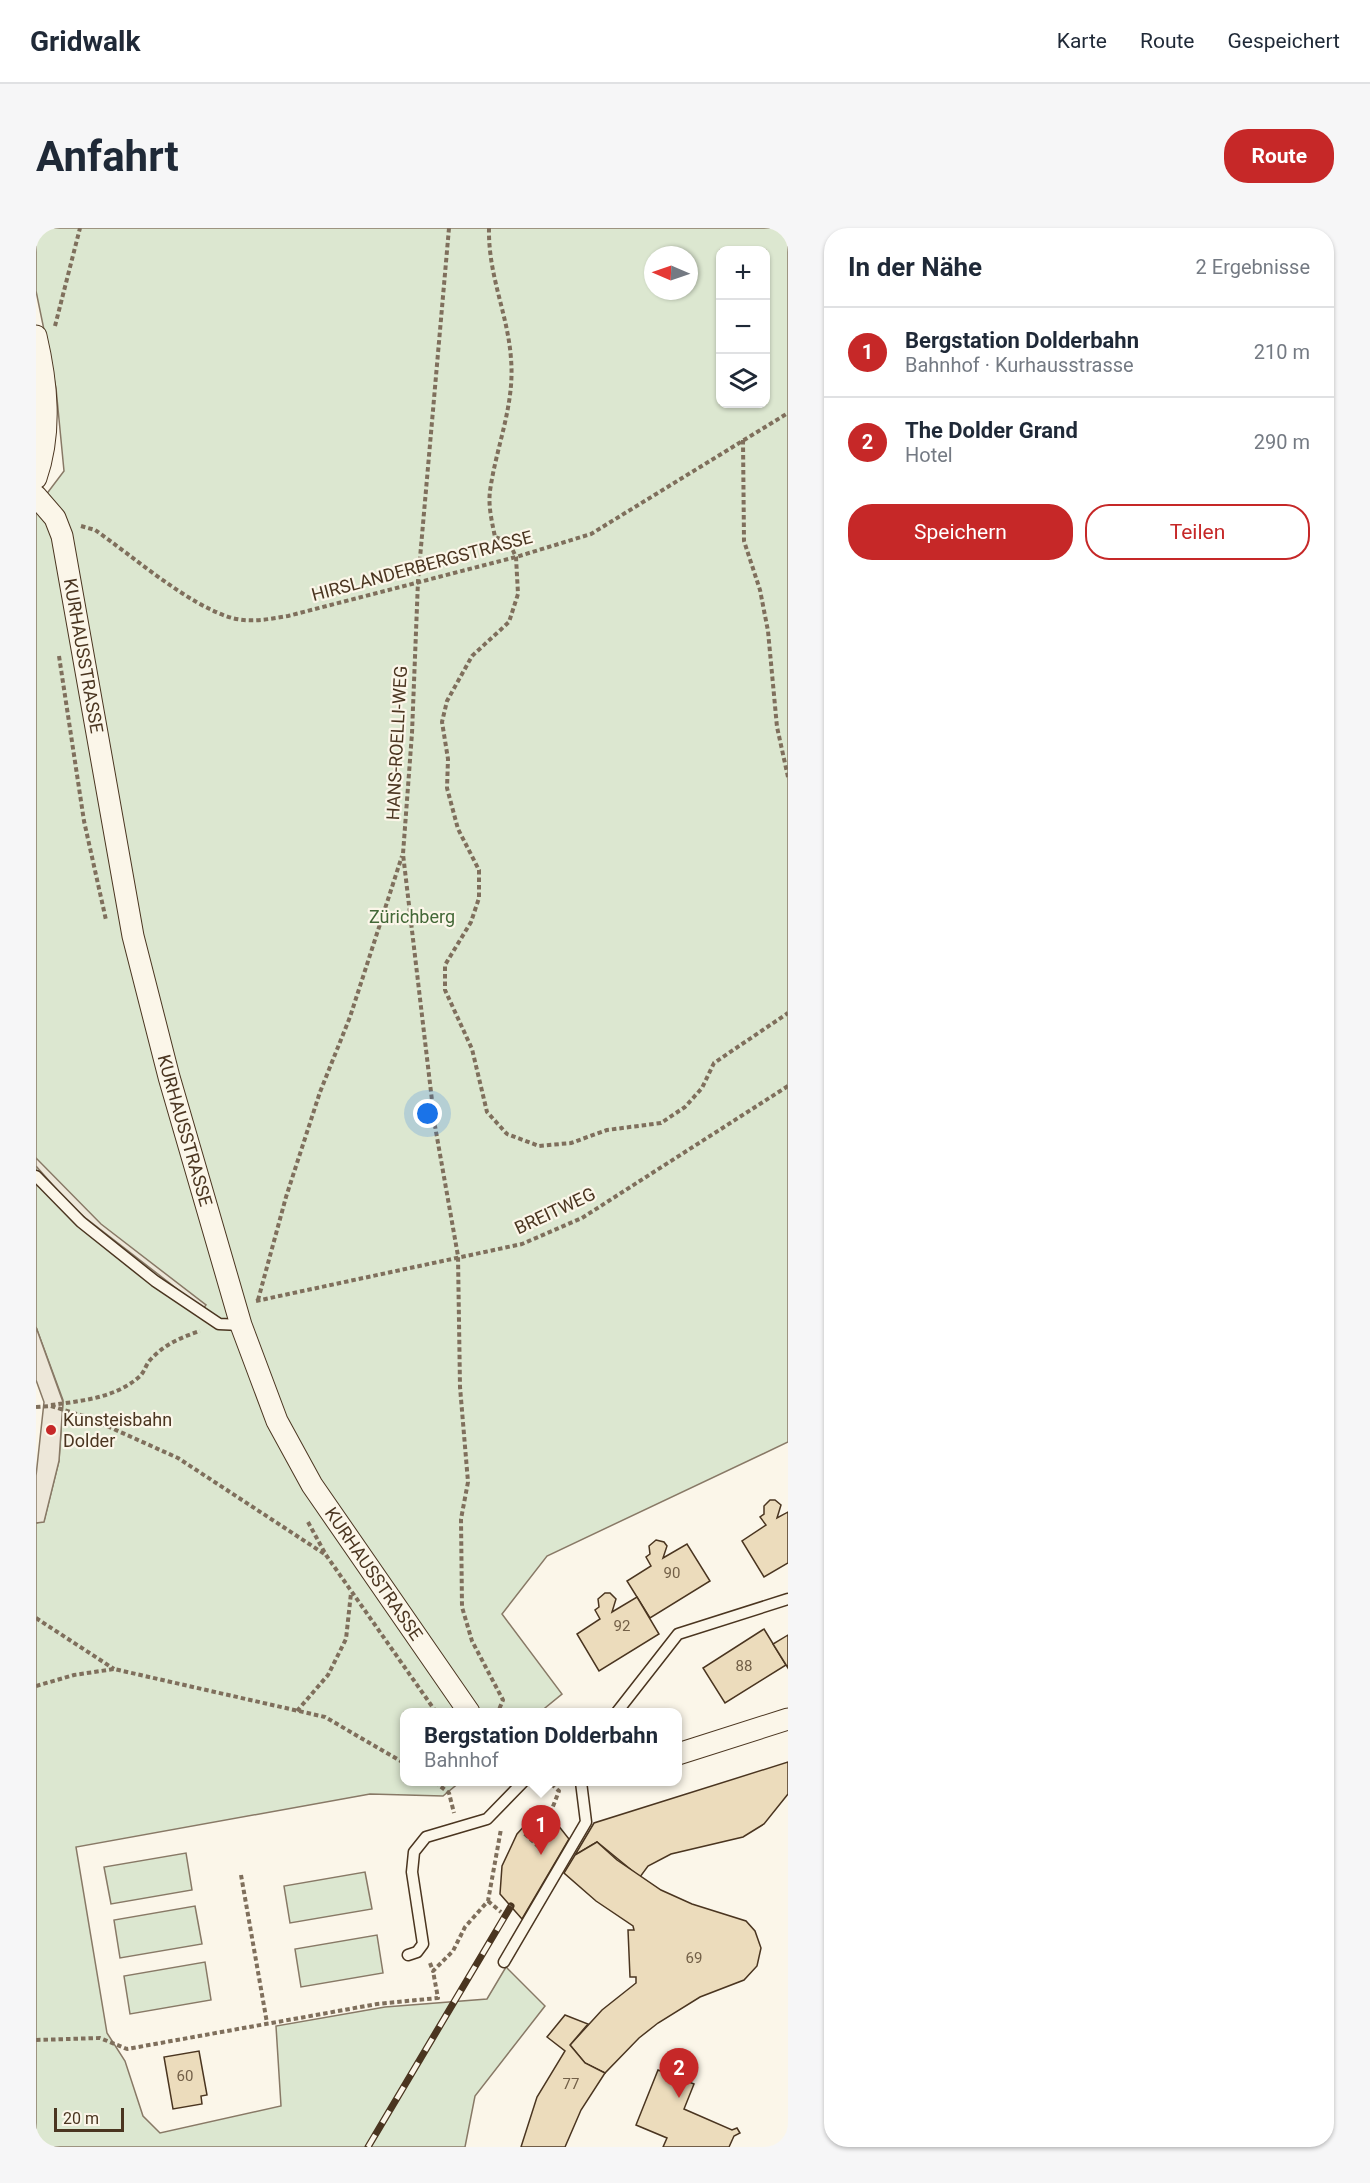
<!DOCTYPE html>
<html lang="de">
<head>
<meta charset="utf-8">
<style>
	:root { --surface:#fff; --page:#f6f6f7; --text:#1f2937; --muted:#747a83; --line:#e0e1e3; --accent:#c62828 }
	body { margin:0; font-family:Roboto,sans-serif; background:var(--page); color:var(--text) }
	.controls { position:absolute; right:18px; top:18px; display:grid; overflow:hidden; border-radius:12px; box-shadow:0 2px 4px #0004 }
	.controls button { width:54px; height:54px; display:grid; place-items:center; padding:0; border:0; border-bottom:2px solid var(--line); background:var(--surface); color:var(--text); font:30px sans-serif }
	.compass { position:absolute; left:608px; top:18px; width:54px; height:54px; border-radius:50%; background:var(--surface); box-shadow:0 2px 4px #0004; rotate:272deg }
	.scale { position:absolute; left:18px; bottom:15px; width:70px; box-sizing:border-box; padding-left:6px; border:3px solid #4a3520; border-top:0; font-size:16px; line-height:21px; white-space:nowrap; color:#4a3520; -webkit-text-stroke:4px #fbf6e9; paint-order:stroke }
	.you { position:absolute; left:392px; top:886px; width:21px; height:21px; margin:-15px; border:4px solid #fff; border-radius:50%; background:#1a73e8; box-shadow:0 0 0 9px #1a73e833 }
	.badge { display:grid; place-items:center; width:39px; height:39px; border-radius:50%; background:var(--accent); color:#fff; font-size:20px; font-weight:700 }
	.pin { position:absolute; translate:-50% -50px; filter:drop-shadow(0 2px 3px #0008) }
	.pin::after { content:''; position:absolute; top:32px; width:21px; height:18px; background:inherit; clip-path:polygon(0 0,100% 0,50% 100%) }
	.popup { position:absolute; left:364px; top:1480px; width:282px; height:78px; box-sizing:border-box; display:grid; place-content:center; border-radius:12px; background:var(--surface); filter:drop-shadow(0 2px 4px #0005); font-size:20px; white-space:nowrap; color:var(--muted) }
	.popup b { font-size:22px; color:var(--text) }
	.popup::after { content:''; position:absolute; left:50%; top:100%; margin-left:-12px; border:12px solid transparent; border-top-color:var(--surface) }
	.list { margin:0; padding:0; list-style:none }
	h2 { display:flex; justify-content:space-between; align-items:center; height:78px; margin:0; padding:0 24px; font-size:26px }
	h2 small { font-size:20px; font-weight:400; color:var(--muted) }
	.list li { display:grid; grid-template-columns:39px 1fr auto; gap:18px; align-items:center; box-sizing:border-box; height:90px; padding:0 24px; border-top:2px solid var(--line) }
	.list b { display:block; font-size:22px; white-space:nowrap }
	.list p { margin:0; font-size:20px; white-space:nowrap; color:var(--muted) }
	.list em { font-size:20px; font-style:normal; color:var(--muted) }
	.actions { display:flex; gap:12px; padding:18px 24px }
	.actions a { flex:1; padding:14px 0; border:2px solid var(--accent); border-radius:24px; text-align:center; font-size:21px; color:var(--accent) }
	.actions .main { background:var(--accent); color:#fff }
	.icon { flex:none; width:33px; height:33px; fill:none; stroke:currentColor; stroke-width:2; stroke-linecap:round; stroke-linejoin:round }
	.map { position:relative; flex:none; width:752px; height:1919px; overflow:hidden; border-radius:24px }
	header { display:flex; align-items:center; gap:36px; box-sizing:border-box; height:84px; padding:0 30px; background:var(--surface); border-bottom:2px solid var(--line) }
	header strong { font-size:28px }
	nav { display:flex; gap:33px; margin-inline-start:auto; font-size:21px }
	.intro { display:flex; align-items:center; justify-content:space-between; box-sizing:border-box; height:144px; padding:0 36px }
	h1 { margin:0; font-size:42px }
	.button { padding:15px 27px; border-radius:24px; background:var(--accent); color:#fff; font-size:21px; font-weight:700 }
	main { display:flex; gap:36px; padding:0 36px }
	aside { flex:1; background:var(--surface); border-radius:24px; box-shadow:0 2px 4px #0004 }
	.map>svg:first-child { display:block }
	.green { fill:#dce7d0; stroke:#887966; stroke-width:1.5; fill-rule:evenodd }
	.parking { fill:#ede7d9; stroke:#887966; stroke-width:1.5 }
	.building { fill:#ecdcbc; stroke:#4a3520; stroke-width:1.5 }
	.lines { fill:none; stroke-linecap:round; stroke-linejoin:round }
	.service-casing { stroke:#4a3520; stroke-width:13 }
	.minor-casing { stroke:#4a3520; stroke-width:23 }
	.path { stroke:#7f6f5c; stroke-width:4; stroke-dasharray:4.5 3; stroke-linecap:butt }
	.service { stroke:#fbf6e9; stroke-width:10 }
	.minor { stroke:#fbf6e9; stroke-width:21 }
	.rail-casing { stroke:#4a3520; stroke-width:7 }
	.rail { stroke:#fbf6e9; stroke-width:4.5; stroke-dasharray:14; stroke-linecap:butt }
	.poi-dot { fill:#c62828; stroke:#fbf6e9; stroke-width:2 }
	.labels { text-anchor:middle; stroke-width:4.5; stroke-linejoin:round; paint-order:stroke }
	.number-label { font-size:15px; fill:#725f47 }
	.street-label { font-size:18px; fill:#4a3520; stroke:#fbf6e9 }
	.park-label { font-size:18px; fill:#436837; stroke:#fbf6e9 }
	.poi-label { font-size:18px; fill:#4a3520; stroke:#fbf6e9; text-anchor:start }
</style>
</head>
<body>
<header>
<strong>Gridwalk</strong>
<nav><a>Karte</a><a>Route</a><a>Gespeichert</a></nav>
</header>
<div class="intro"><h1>Anfahrt</h1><a class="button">Route</a></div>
<main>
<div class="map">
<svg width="752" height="1919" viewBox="0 0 752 1919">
	<rect width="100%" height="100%" fill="#fbf6e9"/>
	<g class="green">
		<path d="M 0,0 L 752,0 L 752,1214 L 511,1328 L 466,1386 L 526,1466 L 504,1484 L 368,1484 L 368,1554 L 424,1554 L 407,1568 L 334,1566 L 40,1619 L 71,1805 L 89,1833 L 107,1888 L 124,1905 L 245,1878 L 240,1798 L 349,1779 L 451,1771 L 470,1739 L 509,1778 L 439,1868 L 429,1919 L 0,1919 L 0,1295 L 8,1293 L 23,1233 L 27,1172 L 0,1099 L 0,280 L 28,243 L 20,160 L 0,63 ZM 684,22 L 730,22 L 730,176 L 684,176 ZM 617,27 L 653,27 L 653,63 L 617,63 Z"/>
		<polygon points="150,1625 156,1662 75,1676 68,1639"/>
		<polygon points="329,1644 336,1681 254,1695 248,1658"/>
		<polygon points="159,1678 166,1716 84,1730 78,1692"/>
		<polygon points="341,1707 347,1745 265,1759 259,1721"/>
		<polygon points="169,1734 175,1772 94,1786 88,1748"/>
	</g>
	<g class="parking">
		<polygon points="0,930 65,996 170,1077 167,1081 38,981 0,938"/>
		<polygon points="0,1099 27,1174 23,1233 8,1294 0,1295 0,1248 8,1174 0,1152"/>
	</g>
	<g class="building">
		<polygon points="734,1272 739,1272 745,1277 741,1290 752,1284 752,1335 728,1349 706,1313 730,1297 724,1289 728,1286 728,1278"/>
		<polygon points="620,1312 628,1314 631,1318 627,1330 651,1316 674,1353 614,1390 591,1353 615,1338 610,1329 614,1326 613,1318"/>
		<polygon points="569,1365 574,1365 580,1371 576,1384 601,1369 623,1406 563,1443 541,1406 564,1391 559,1382 563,1379 562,1371"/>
		<polygon points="728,1401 750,1437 689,1475 667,1440"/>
		<polygon points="752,1407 752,1440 737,1416"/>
		<polygon points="752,1534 752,1566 728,1596 707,1609 635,1626 612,1638 604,1649 561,1614 539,1627 558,1595"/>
		<polygon points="511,1581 509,1584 512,1588 514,1587 533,1611 486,1691 464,1666 466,1638 481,1606 491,1595"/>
		<polygon points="561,1614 581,1632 625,1662 656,1676 710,1693 719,1703 725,1720 721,1738 708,1752 664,1769 622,1795 603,1810 569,1845 549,1835 534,1817 566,1782 600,1755 600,1749 594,1749 592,1702 598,1702 597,1698 560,1673 528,1645 539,1627"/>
		<polygon points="529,1787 552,1796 534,1817 549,1835 569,1845 545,1882 529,1919 485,1919 501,1869 529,1823 511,1809"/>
		<polygon points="163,1823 171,1867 165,1868 166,1876 137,1881 128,1829"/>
		<polygon points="622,1842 658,1856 648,1881 696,1902 701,1900 704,1905 698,1908 693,1919 627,1919 631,1910 600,1897"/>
	</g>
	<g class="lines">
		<defs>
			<g id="service">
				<polyline points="0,948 45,994 119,1053 183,1096 205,1097"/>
				<polyline points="581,1484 642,1406 752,1371"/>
				<polyline points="372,1727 381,1724 387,1716 376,1644 378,1624 390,1609 451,1591 487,1554"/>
				<polyline points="468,1734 550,1594 545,1554"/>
			</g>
			<g id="minor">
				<path d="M 0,108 C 11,155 16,204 0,250"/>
				<path id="s1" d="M 0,268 L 19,290 L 26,308 L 97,708 L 133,849 L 205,1097 L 241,1193 L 276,1257 L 433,1484"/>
				<polyline points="642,1526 752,1491"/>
			</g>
		</defs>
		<use href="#service" class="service-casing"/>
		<use href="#minor" class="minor-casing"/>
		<g class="path">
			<polyline points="413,0 382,353 376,505 367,626 399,898 422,1028 424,1159 432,1254 425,1291 426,1379 436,1413 467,1472 462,1484"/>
			<path d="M 453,0 C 452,48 472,86 475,131 C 479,177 460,219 454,263 C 452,278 456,294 459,309 L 473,314 L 480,329 L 482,366 L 473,394 L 436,428 L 411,473 L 406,494 L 412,531 L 411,560 L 422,601 L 443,642 L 443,670 L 435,694 L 409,737 L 409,762 L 436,821 L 451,884 L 471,906 L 503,918 L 535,915 L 571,902 L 625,895 L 649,879 L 666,860 L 678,835 L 752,785"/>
			<polyline points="19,98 44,0"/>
			<polyline points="707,212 708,313 724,362 732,403 741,499 752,549"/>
			<path d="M 45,298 L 59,302 C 98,329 152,377 196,390 C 215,395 233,391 252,388 L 480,329 L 555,306 L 752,185"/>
			<polyline points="23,428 48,593 70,692"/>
			<polyline points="222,1072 250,969 284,864 314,789 366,628"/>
			<polyline points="220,1073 486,1016 546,990 752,858"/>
			<path d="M 15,1177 C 45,1173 79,1170 103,1149 C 109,1144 110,1135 116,1130 C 129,1116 146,1109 164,1103"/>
			<polyline points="0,1179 15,1178 51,1189 142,1230 290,1327"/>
			<polyline points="272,1294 290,1327 400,1484"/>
			<polyline points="0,1390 78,1441"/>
			<polyline points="0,1458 38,1447 78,1441 289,1489 368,1535"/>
			<polyline points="261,1483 292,1447 310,1411 315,1365"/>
			<polyline points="399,1554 413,1565 418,1585"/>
			<polyline points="503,1619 488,1605 516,1581 523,1563 513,1554"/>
			<polyline points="205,1647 231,1795"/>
			<polyline points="452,1673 465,1684"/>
			<polyline points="394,1735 397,1743 417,1723 429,1699 452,1673 465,1601"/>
			<polyline points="0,1812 64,1810 91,1821 341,1776 402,1770 397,1743"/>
		</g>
		<use href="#service" class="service"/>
		<use href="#minor" class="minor"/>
		<defs>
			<polyline id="rail" points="332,1919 475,1678"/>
		</defs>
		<use href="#rail" class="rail-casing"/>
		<use href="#rail" class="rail"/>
	</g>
	<circle class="poi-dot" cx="15" cy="1202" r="6"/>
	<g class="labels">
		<g class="number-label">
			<text x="636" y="1350">90</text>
			<text x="586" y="1403">92</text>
			<text x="708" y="1443">88</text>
			<text x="658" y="1735">69</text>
			<text x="149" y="1853">60</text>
			<text x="535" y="1861">77</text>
		</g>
		<g class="street-label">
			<text transform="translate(386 338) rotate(-15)" y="6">HIRSLANDERBERGSTRASSE</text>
			<text dy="6" stroke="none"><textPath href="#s1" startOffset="170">KURHAUSSTRASSE</textPath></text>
			<text transform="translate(361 515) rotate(-87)" y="6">HANS-ROELLI-WEG</text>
			<text dy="6" stroke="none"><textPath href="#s1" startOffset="656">KURHAUSSTRASSE</textPath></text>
			<text transform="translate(519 983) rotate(-25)" y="6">BREITWEG</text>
			<text dy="6" stroke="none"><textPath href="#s1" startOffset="1142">KURHAUSSTRASSE</textPath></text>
		</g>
		<g class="park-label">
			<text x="376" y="695">Zürichberg</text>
		</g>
		<g class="poi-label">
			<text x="27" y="1198">Kunsteisbahn<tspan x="27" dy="21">Dolder</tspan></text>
		</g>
	</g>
</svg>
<div class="controls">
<button>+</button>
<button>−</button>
<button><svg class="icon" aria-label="layers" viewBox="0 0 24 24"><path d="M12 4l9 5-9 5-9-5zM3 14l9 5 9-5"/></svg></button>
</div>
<svg class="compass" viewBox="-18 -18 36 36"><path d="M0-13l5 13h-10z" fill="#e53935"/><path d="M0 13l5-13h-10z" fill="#747a83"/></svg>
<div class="scale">20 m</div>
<div class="you"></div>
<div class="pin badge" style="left:505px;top:1627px">1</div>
<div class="popup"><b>Bergstation Dolderbahn</b>Bahnhof</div>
<div class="pin badge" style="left:643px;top:1870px">2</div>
</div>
<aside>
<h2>In der Nähe<small>2 Ergebnisse</small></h2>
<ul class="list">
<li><span class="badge">1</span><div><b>Bergstation Dolderbahn</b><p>Bahnhof · Kurhausstrasse</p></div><em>210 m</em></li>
<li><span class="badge">2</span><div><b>The Dolder Grand</b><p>Hotel</p></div><em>290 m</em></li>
</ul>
<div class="actions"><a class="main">Speichern</a><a>Teilen</a></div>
</aside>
</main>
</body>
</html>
